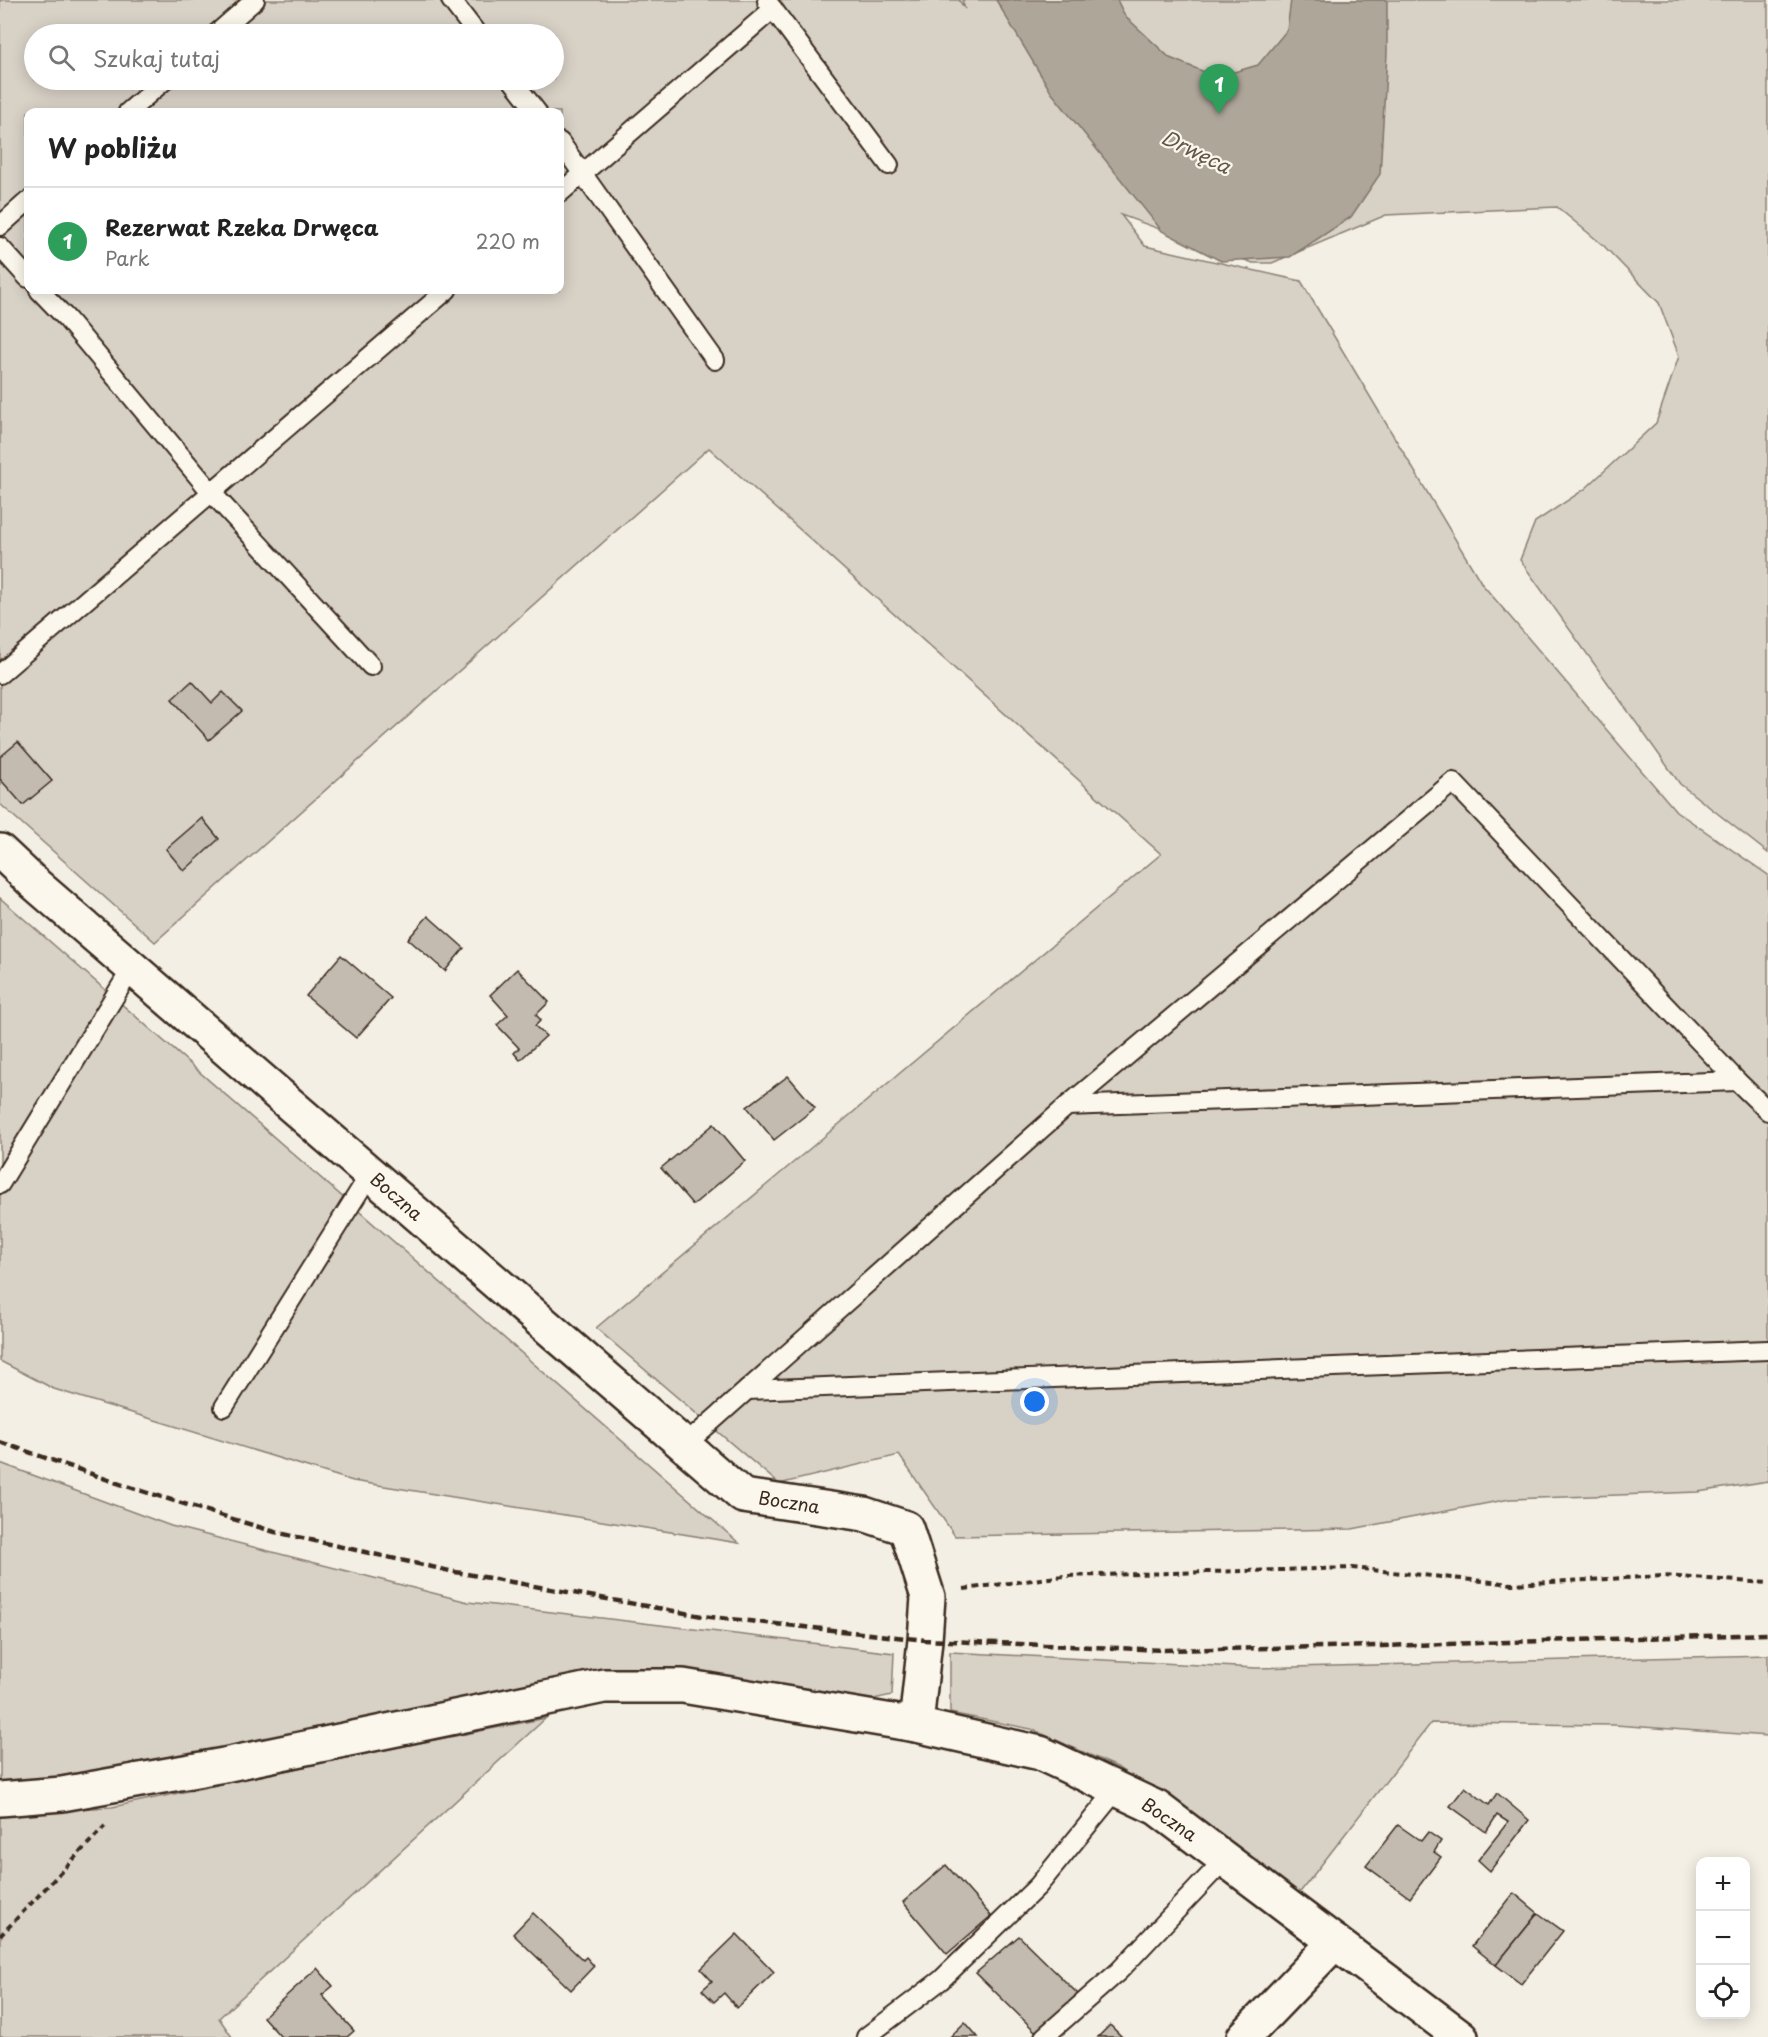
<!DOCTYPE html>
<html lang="pl">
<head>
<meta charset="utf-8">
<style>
	:root { --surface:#fff; --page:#f6f6f6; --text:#222; --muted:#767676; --line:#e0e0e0; --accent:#2563eb }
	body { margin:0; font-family:"Playpen Sans",sans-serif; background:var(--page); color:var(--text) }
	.controls { position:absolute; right:18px; bottom:18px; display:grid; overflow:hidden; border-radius:12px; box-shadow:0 3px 15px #0003 }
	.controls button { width:54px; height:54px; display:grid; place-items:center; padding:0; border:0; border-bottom:2px solid var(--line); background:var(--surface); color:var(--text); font:30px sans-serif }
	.you { position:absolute; left:1035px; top:1402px; width:21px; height:21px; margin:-15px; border:4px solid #fff; border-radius:50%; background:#1a73e8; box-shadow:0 0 0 9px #1a73e833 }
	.badge { display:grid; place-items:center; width:39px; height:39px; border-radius:50%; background:var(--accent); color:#fff; font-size:20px; font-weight:700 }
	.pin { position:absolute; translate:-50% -50px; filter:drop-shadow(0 2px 3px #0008) }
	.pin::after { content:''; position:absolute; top:32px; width:21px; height:18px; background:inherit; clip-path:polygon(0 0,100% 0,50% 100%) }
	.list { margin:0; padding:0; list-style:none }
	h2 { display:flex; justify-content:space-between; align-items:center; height:78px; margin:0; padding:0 24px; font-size:26px }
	h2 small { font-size:20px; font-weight:400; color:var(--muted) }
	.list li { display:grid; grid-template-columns:39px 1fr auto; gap:18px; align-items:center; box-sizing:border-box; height:108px; padding:0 24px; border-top:2px solid var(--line) }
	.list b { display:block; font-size:22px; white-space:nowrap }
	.list p { margin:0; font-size:20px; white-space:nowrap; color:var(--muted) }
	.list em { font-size:20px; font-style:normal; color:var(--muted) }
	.icon { flex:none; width:33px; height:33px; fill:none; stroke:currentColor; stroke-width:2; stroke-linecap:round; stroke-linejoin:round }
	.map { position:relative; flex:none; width:1768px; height:2037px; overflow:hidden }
	.search { position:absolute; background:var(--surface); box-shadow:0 3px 15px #0003; left:24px; top:24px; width:540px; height:66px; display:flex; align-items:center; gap:15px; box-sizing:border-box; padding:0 21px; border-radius:33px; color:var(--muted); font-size:22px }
	.panel { position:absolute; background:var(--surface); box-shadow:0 3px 15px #0003; left:24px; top:108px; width:540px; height:186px; border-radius:12px }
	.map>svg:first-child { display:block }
	.green { fill:#d8d1c6; stroke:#8a7e72; stroke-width:1.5; fill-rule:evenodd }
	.water { fill:#afa69a; stroke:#817468; stroke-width:1.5 }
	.building { fill:#c3bbb0; stroke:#3b2a1e; stroke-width:1.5 }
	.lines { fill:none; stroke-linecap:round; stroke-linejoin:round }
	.lane-casing { stroke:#3b2a1e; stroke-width:22 }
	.street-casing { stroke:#3b2a1e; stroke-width:38 }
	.path { stroke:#3b2a1e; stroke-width:4; stroke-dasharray:6 4.5; stroke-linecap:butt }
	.lane { stroke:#fbf7ec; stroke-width:18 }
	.street { stroke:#fbf7ec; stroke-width:33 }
	.rail { stroke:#3b2a1e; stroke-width:4.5; stroke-dasharray:9 4.5; stroke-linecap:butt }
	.labels { text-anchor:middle; stroke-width:4.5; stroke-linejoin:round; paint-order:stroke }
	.street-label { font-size:18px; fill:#3b2a1e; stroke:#fbf7ec }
	.water-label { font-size:20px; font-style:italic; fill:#645549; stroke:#fbf7ec }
</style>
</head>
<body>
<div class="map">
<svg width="1768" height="2037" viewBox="0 0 1768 2037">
	<rect width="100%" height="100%" fill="#f3efe4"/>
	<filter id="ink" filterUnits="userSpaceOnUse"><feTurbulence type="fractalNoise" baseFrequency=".0167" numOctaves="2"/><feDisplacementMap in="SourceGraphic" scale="12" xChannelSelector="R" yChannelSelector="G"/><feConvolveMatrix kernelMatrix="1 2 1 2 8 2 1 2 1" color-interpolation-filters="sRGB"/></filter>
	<g filter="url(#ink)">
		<g class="green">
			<path d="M 0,0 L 959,0 L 965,9 L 962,0 L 1768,0 L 1768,853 L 1680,784 L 1520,560 L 1535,522 L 1585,489 L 1656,423 L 1679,356 L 1659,303 L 1604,246 L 1557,207 L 1386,215 L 1272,263 L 1253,263 L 1121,215 L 1145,246 L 1301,281 L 1482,584 L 1676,811 L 1768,875 L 1768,1481 L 1698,1492 L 1510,1499 L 1352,1529 L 955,1536 L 899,1455 L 779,1484 L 596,1328 L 1161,854 L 709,448 L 155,942 L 0,804 ZM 34,34 L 554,34 L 554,80 L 34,80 ZM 28,112 L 560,112 L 560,290 L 28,290 Z"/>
			<polygon points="0,898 739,1543 353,1481 54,1389 0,1361"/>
			<polygon points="0,1463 171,1526 468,1602 894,1653 892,1695 851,1704 663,1672 411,1718 0,1788"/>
			<polygon points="950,1652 1256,1668 1768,1655 1768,1736 1615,1725 1431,1723 1298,1895 1117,1767 1031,1729 950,1713"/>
			<polygon points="546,1718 219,2018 232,2037 0,2037 0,1813 112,1807 379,1751"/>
		</g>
		<polygon class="water" points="996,0 1117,0 1125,16 1170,58 1217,77 1258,65 1287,30 1291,0 1387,0 1387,53 1380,174 1351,217 1290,257 1221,261 1162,231 1051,92"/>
		<g class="building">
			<polygon points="192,681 212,703 223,692 242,711 209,740 172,699"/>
			<polygon points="18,742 52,781 23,805 0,779 0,757"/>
			<polygon points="202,818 219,839 184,871 166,849"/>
			<polygon points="428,916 464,948 445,971 408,939"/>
			<polygon points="341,955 391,998 356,1038 306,996"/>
			<polygon points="517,969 549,1002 536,1015 541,1020 535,1026 546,1036 520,1060 514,1053 519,1048 497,1025 508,1015 490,995"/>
			<polygon points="788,1076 815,1108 774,1140 747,1107"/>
			<polygon points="714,1124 745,1161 693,1205 661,1168"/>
			<polygon points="1465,1787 1489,1805 1497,1793 1529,1820 1490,1871 1478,1860 1508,1822 1497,1815 1486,1832 1450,1806"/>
			<polygon points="1398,1825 1421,1841 1428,1832 1441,1841 1434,1852 1441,1857 1410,1898 1366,1866"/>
			<polygon points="946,1865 991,1916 947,1954 903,1902"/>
			<polygon points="1514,1893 1538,1913 1496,1965 1472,1946"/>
			<polygon points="533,1913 583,1960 586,1957 594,1966 571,1990 513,1934"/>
			<polygon points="1538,1913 1563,1931 1521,1984 1496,1965"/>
			<polygon points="737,1934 774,1972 737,2008 724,1993 714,2002 702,1990 712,1981 701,1969"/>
			<polygon points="1019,1936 1078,1994 1038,2034 976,1973"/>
			<polygon points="317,1968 333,1986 322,1995 354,2031 347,2037 281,2037 263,2017"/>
			<polygon points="965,2022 978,2037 950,2037"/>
			<polygon points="1110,2025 1122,2037 1098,2037"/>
		</g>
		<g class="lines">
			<defs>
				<g id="lane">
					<polyline points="451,0 477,34"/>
					<polyline points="767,1 889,165"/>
					<polyline points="216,34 255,0"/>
					<polyline points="512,80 537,112"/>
					<polyline points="128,112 165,80"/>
					<polyline points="560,142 715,360"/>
					<polyline points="560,193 773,9"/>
					<polyline points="0,226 28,201"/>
					<polyline points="0,247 28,278"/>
					<polyline points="39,290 67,319 211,492 371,666"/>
					<polyline points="0,674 447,290"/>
					<polyline points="1067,1106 1453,782 1737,1081"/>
					<polyline points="0,1184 132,968"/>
					<polyline points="747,1390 1768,1350"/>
					<polyline points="224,1407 370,1174"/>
					<polyline points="685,1445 1067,1106 1737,1081 1768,1111"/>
					<polyline points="866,2037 941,1980 1038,1886 1117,1789"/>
					<polyline points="1044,2037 1119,1971 1225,1859"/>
				</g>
				<g id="street">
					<polyline points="0,851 34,883 743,1496 864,1514 906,1528 928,1597 925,1640 916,1725 1040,1753 1157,1808 1461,2037"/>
					<polyline points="0,1799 62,1794 224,1765 604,1686 683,1686 916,1725"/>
					<polyline points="1244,2037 1335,1942"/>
				</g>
			</defs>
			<use href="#lane" class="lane-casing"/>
			<use href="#street" class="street-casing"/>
			<g class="path">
				<polyline points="964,1589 1064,1576 1352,1568 1512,1584 1663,1576 1768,1583"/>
				<polyline points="0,1936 105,1826"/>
			</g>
			<use href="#lane" class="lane"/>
			<use href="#street" class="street"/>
			<polyline class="rail" points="0,1442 123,1485 275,1532 450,1571 702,1616 925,1640 1164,1650 1382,1646 1768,1634"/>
		</g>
	</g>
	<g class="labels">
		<g class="street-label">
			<text transform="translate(396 1197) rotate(41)" y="6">Boczna</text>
			<text transform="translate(789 1503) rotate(9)" y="6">Boczna</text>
			<text transform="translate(1169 1820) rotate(34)" y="6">Boczna</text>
		</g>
		<g class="water-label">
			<text transform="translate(1196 152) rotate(26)" y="7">Drwęca</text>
		</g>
	</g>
</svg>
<div class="controls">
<button>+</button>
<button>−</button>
<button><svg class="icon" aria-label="locate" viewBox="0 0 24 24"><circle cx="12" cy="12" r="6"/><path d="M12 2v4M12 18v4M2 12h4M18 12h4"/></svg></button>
</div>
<div class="you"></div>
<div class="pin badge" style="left:1219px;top:114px;background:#2e9e5b">1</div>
<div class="search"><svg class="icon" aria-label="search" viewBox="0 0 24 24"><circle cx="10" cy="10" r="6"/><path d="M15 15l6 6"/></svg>Szukaj tutaj</div>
<section class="panel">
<h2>W pobliżu<small></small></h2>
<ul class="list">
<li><span class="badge" style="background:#2e9e5b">1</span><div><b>Rezerwat Rzeka Drwęca</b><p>Park</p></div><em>220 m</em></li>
</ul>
</section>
</div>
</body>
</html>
